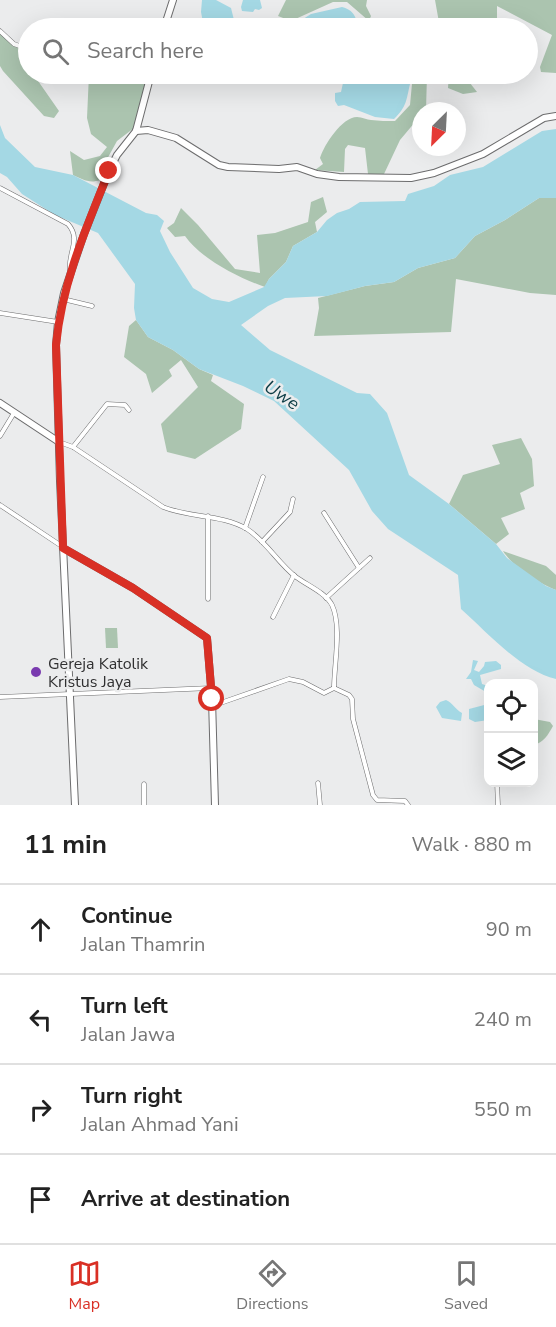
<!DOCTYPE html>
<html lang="en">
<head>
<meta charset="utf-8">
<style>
	:root { --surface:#fff; --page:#f2f2f2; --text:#222; --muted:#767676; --line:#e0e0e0; --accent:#d93025 }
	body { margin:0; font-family:"Nunito Sans",sans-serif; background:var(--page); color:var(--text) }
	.controls { position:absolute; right:18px; bottom:18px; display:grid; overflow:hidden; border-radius:12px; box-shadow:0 6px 24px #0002 }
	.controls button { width:54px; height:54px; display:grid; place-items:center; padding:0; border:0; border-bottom:2px solid var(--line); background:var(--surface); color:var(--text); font:30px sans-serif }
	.compass { position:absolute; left:412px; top:102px; width:54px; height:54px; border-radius:50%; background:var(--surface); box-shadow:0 6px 24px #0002; rotate:204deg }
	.stop { position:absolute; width:18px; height:18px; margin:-14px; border:4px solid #d93025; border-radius:50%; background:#fff }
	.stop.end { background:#d93025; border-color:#fff; box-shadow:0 2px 6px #0008 }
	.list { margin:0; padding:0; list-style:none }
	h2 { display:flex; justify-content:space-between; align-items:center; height:78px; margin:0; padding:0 24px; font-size:26px }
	h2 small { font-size:20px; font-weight:400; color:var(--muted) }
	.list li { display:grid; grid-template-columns:39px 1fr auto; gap:18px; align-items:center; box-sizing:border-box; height:90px; padding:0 24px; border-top:2px solid var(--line) }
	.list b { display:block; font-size:22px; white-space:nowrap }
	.list p { margin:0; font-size:20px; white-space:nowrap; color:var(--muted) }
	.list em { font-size:20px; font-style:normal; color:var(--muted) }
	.icon { flex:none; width:33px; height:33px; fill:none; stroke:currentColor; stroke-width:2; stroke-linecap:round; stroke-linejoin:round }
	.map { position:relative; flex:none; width:556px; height:805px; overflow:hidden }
	.search { position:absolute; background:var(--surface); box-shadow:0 6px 24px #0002; left:18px; right:18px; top:18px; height:66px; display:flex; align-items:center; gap:15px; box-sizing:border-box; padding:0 21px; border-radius:33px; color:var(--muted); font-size:22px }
	.sheet { height:438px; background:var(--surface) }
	nav { display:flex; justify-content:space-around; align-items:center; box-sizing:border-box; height:84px; border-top:2px solid var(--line); background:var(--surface); font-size:16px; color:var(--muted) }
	nav a { display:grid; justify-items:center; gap:3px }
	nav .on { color:var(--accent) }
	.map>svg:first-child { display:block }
	.green { fill:#abc4af }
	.water { fill:#a4d8e4 }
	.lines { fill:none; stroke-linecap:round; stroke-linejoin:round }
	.street-casing { stroke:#6c6c6d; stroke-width:5 }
	.secondary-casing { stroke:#6c6c6d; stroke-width:8 }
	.street { stroke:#fff; stroke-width:4 }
	.secondary { stroke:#fff; stroke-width:6 }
	.route { stroke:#d93025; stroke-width:8 }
	.poi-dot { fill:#793aaf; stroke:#ebeced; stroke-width:2 }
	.labels { text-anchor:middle; stroke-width:5; stroke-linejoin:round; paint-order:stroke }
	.poi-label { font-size:16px; fill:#303031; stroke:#ebeced; text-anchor:start }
	.water-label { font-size:18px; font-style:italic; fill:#0b3c45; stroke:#ebeced }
</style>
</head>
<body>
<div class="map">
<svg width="556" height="805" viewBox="0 0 556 805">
	<rect width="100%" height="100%" fill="#ebeced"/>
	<g class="green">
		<polygon points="286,0 367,0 366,6 371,16 369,21 347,2 333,2 291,21 278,16"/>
		<polygon points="435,0 556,0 556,73 541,72 540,67 552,35 497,6 497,28 440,28"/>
		<polygon points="0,34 19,47 28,48 28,74 36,74 36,78 59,111 54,118 44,116 3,71 0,66"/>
		<path d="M 89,74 L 149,74 L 134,128 L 117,141 L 106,161 L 100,180 C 89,184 82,179 73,175 L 70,151 L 84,160 L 100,156 L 107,147 L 91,134 L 87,118 Z"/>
		<path d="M 406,74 L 425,74 L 427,75 L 426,110 L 421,111 L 421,115 L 400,140 L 384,174 L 368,174 L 365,148 L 348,145 L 345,149 L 344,172 L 315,170 L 323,164 L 320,158 C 324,145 342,117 357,117 C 362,117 367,120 371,120 C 379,121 387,121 395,121 L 410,105 L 412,84 L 407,79 Z"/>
		<polygon points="449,74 463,74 477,92 463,94 448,88"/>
		<path d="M 323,197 L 327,212 L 315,222 L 317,232 L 293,246 L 286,262 L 269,279 L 265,287 C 239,278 201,259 185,236 L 175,237 L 167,228 L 174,223 L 181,208 L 198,225 L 235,269 L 260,273 L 257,235 L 275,233 L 308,222 L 311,202 Z"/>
		<polygon points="539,198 556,198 556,295 530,293 456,279 451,332 314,336 319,308 318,298 365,286 394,282 418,268 455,258 475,236 505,220"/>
		<polygon points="136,320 148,337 173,350 199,369 213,375 211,381 244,404 241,429 195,459 167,452 161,424 198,387 181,360 169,370 172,376 152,393 146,374 124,357 129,326"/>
		<polygon points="521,438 532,459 534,486 520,493 525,509 501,518 509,534 496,544 449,504 463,475 500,464 492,445"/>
		<path d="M 503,551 L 546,566 L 556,575 L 556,590 C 540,584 512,566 503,551 Z"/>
		<polygon points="105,628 117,628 118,648 106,648"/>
		<path d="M 534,719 L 550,722 L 553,726 C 548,735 544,742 534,745 Z"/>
	</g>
	<g class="water">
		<polygon points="202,0 216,0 231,8 236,28 204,28 201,12"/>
		<polygon points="243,0 260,0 262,8 259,10 255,9 253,12 242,11 241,7"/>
		<path d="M 342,7 C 357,11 354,20 362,28 L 291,28 L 292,26 L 311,14 Z"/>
		<path d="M 345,74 L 396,74 L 410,84 C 406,101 407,106 394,119 L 375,117 L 344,105 L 338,106 L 335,101 L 335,93 L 341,92 Z"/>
		<path d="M 0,125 L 5,138 L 35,167 L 73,175 L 146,213 L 157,215 L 164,221 L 160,231 L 170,252 L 193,288 L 212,299 L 229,302 L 264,287 L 269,279 L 286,262 L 293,246 L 317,232 L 327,220 L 337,213 L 349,209 L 360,202 L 405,201 L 408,194 L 434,186 L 450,175 L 483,167 L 542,131 L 556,129 L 556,198 L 539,198 L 505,220 L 475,236 L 455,258 L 418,268 L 394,282 L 365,286 L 327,296 L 285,298 L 268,306 L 241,325 L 270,350 L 357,393 L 370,394 L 387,413 L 409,475 L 449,504 L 496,544 L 507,558 L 546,586 L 556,590 L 556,679 C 521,671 487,632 461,609 L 458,575 L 388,529 L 372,511 L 349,470 L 274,401 L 243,386 L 199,369 L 173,350 L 148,337 L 136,320 L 134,308 L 135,284 L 98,233 L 55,215 L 22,194 L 7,177 L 0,173 Z"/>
		<polygon points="473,660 478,661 474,670 479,672 484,666 485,662 496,661 501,665 501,669 480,675 482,684 488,686 488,691 486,692 474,685 471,679 466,679 471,672"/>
		<path d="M 446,700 C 453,703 455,709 462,713 L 461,721 L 442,718 L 436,707 L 440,702 Z"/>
		<polygon points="488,704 488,720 475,722 469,719 469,709"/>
	</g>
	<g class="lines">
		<defs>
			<g id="street">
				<polyline points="0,31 14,44 28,49"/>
				<path d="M 0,188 L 68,224 C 82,240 67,253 70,272"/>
				<polyline points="63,299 92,306"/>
				<polyline points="0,313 58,322"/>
				<polyline points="0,436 14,413"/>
				<path d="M 59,442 L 73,447 L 163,507 C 190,518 221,514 247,529 C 266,541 278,563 296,577 C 307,585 326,593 332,605 C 342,626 334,665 334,688"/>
				<polyline points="73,447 107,404 125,405 129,410"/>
				<polyline points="0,505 63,547"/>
				<polyline points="324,513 359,568"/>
				<polyline points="245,528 263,477"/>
				<polyline points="262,542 290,512 293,499"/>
				<polyline points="326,598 370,558"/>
				<polyline points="208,599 208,516"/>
				<polyline points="273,617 294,575"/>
				<polyline points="334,688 349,695 352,699 353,719 373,795 377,800 405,801 408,805"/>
				<polyline points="0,697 211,688"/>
				<polyline points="212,706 289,679 303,682 324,693 334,688"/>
				<polyline points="497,782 498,805"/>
				<polyline points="318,783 320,805"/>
				<polyline points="144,784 144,805"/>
			</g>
			<g id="secondary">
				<polyline points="164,28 173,0"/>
				<polyline points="136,131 148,130 176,138 219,165 228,167 279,169 297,167 317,174 339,177 411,178 434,173 483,154 544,118 556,116"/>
				<polyline points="0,403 59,442"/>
				<polyline points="63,548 133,588 207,638 212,699 215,805"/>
				<polyline points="75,805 60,481 56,345 58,322 64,293 84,234 109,171 117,155 136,131 151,74"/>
			</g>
		</defs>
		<use href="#street" class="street-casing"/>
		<use href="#secondary" class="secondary-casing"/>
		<use href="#street" class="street"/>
		<use href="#secondary" class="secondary"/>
	</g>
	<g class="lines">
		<path class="route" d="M 109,171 C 86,228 62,283 56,345 L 63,548 L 133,588 L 207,638 L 212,699"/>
	</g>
	<circle class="poi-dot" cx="36" cy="672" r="6"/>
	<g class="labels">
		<g class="poi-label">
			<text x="48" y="669">Gereja Katolik<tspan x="48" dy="18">Kristus Jaya</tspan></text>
		</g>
		<g class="water-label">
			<text transform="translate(282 395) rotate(34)" y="6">Uwe</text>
		</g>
	</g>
</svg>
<div class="controls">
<button><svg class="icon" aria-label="locate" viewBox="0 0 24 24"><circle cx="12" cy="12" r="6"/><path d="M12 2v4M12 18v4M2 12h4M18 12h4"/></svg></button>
<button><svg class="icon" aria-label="layers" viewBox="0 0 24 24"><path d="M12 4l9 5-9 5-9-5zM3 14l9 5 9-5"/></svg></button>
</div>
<svg class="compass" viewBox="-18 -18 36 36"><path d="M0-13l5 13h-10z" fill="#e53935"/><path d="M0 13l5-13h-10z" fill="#767676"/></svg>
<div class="stop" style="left:212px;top:699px"></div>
<div class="stop end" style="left:109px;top:171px"></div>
<div class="search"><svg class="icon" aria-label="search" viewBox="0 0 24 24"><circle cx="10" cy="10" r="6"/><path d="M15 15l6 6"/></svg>Search here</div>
</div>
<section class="sheet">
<h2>11 min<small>Walk · 880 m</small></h2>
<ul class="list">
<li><svg class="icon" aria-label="ahead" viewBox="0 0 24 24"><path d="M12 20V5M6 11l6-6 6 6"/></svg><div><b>Continue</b><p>Jalan Thamrin</p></div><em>90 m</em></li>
<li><svg class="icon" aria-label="left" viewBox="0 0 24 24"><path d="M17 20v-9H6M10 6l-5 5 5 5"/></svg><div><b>Turn left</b><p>Jalan Jawa</p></div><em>240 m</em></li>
<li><svg class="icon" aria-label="right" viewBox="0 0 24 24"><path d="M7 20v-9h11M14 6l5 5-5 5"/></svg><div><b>Turn right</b><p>Jalan Ahmad Yani</p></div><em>550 m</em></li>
<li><svg class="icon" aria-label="arrive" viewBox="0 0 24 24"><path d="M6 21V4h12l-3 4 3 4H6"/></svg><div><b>Arrive at destination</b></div></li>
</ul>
</section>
<nav>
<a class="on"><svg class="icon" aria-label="map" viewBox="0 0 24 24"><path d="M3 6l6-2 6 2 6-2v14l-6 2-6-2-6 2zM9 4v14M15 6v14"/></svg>Map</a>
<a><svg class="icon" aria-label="directions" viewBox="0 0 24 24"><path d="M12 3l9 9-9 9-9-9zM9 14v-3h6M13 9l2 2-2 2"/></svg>Directions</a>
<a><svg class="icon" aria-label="saved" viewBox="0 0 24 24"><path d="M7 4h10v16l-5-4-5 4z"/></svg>Saved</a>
</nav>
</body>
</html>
